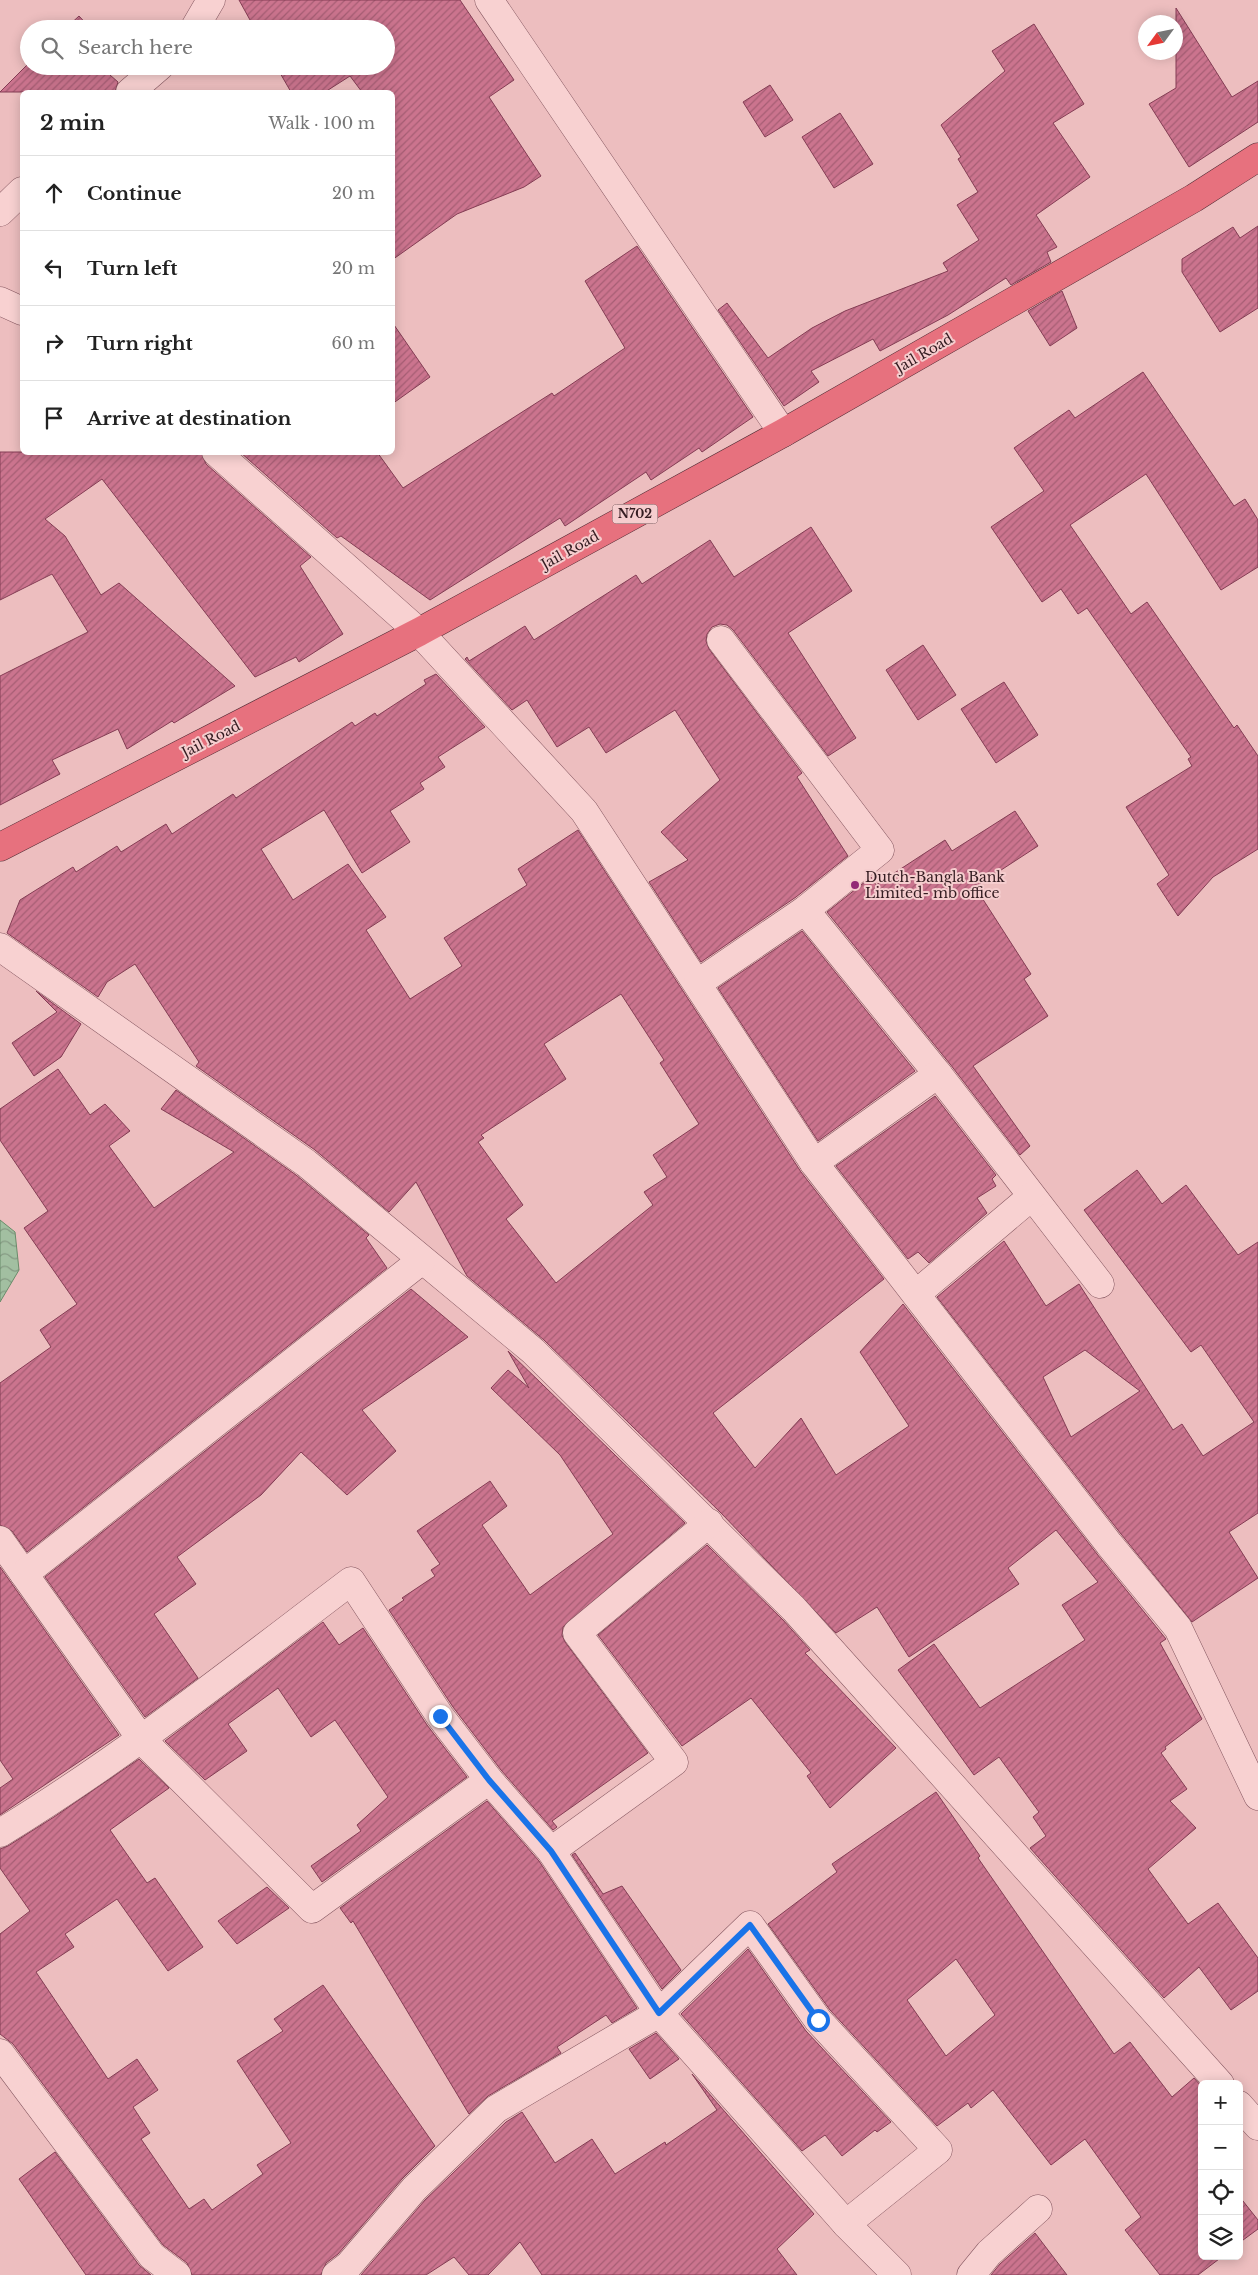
<!DOCTYPE html>
<html lang="en">
<head>
<meta charset="utf-8">
<style>
	:root { --surface:#fff; --page:#f2f2f2; --text:#222; --muted:#767676; --line:#e0e0e0 }
	body { margin:0; font-family:"Libre Baskerville",serif; background:var(--page); color:var(--text) }
	.controls { position:absolute; right:15px; bottom:15px; display:grid; overflow:hidden; border-radius:8px; box-shadow:0 2px 12px #0003 }
	.controls button { width:45px; height:45px; display:grid; place-items:center; padding:0; border:0; border-bottom:1px solid var(--line); background:var(--surface); color:var(--text); font:25px sans-serif }
	.compass { position:absolute; left:1138px; top:15px; width:45px; height:45px; border-radius:50%; background:var(--surface); box-shadow:0 2px 12px #0003; rotate:237deg }
	.stop { position:absolute; width:15px; height:15px; margin:-11px; border:4px solid #1a73e8; border-radius:50%; background:#fff }
	.stop.end { background:#1a73e8; border-color:#fff; box-shadow:0 1px 5px #0008 }
	.list { margin:0; padding:0; list-style:none }
	h2 { display:flex; justify-content:space-between; align-items:center; height:65px; margin:0; padding:0 20px; font-size:21px }
	h2 small { font-size:16px; font-weight:400; color:var(--muted) }
	.list li { display:grid; grid-template-columns:32px 1fr auto; gap:15px; align-items:center; box-sizing:border-box; height:75px; padding:0 20px; border-top:1px solid var(--line) }
	.list b { display:block; font-size:19px; white-space:nowrap }
	.list em { font-size:16px; font-style:normal; color:var(--muted) }
	.icon { flex:none; width:28px; height:28px; fill:none; stroke:currentColor; stroke-width:2; stroke-linecap:round; stroke-linejoin:round }
	.map { position:relative; flex:none; width:1258px; height:2275px; overflow:hidden }
	.search { position:absolute; background:var(--surface); box-shadow:0 2px 12px #0003; left:20px; top:20px; width:375px; height:55px; display:flex; align-items:center; gap:12px; box-sizing:border-box; padding:0 18px; border-radius:28px; color:var(--muted); font-size:19px }
	.panel { position:absolute; background:var(--surface); box-shadow:0 2px 12px #0003; left:20px; top:90px; width:375px; height:365px; border-radius:8px }
	.map>svg:first-child { display:block }
	.water { fill:url(#water-waves); stroke:#698c6a }
	.building { fill:url(#building-hatch); stroke:#843d54; fill-rule:evenodd }
	.lines { fill:none; stroke-linecap:round; stroke-linejoin:round }
	.minor-casing { stroke:#855760; stroke-width:29 }
	.trunk-casing { stroke:#522c35; stroke-width:29 }
	.minor { stroke:#f8d1d1; stroke-width:28 }
	.trunk { stroke:#e7717e; stroke-width:28 }
	.route { stroke:#1a73e8; stroke-width:6 }
	.poi-dot { fill:#932876; stroke:#f5cdce; stroke-width:2 }
	.labels { text-anchor:middle; stroke-width:4; stroke-linejoin:round; paint-order:stroke }
	.shield { fill:#f5cdce; stroke:#6e5155; stroke-width:1 }
	.shield-label { font-size:12px; font-weight:bold; fill:#341c21 }
	.street-label { font-size:14px; fill:#341c21; stroke:#f5cdce }
	.poi-label { font-size:14px; fill:#341c21; stroke:#f5cdce; text-anchor:start }
</style>
</head>
<body>
<div class="map">
<svg width="1258" height="2275" viewBox="0 0 1258 2275">
	<defs>
		<pattern id="water-waves" width="16" height="10" patternUnits="userSpaceOnUse" patternTransform="scale(1.25)"><rect width="16" height="10" fill="#a2bfa1"/><path d="M0 5q4-4 8 0t8 0" fill="none" stroke="#859a83"/></pattern>
		<pattern id="building-hatch" width="6" height="6" patternUnits="userSpaceOnUse" patternTransform="scale(1.25)"><rect width="6" height="6" fill="#cb748e"/><path d="M-1 1l2-2M0 6l6-6M5 7l2-2" fill="none" stroke="#a65e74"/></pattern>
	</defs>
	<rect width="100%" height="100%" fill="#edbebf"/>
	<polygon class="water" points="0,1220 15,1232 19,1270 0,1302"/>
	<g class="building">
		<polygon points="239,0 460,0 514,80 489,97 541,176 524,187 457,214 392,260 392,92 362,92 350,76 325,92 291,92 276,66 386,66 386,29 255,29"/>
		<polygon points="1176,8 1232,97 1258,81 1258,122 1189,167 1149,104 1176,88"/>
		<polygon points="79,16 91,29 65,29"/>
		<polygon points="1034,24 1084,104 1053,123 1090,177 1036,215 1057,247 1047,252 1051,262 1011,285 1006,278 948,315 880,351 873,339 811,371 819,382 784,406 718,310 727,303 768,358 812,328 845,311 948,271 943,263 979,240 957,205 978,192 958,159 961,157 941,125 1005,71 992,51"/>
		<polygon points="29,63 29,66 119,66 110,75 118,82 115,92 0,92"/>
		<polygon points="770,85 793,120 765,137 743,102"/>
		<polygon points="840,113 873,164 834,188 802,137"/>
		<polygon points="1258,226 1258,308 1220,332 1182,272 1182,259 1233,227 1240,238"/>
		<polygon points="637,246 753,417 702,452 699,448 651,480 646,472 565,526 560,518 430,600 341,536 337,538 240,452 377,452 403,488 552,393 554,396 625,348 585,281"/>
		<polygon points="1062,291 1077,328 1050,346 1028,311"/>
		<polygon points="392,322 430,377 392,404"/>
		<polygon points="1143,372 1234,506 1245,499 1258,520 1258,567 1221,590 1146,474 1070,525 1131,614 1147,602 1234,728 1237,725 1258,756 1258,849 1213,877 1178,916 1157,884 1169,875 1126,807 1192,766 1188,759 1191,757 1087,608 1078,614 1061,589 1042,602 991,527 1044,491 1014,448 1069,410 1075,418"/>
		<polygon points="0,452 201,452 206,464 311,557 300,566 343,634 299,662 296,657 255,677 102,479 45,519 65,536 101,595 119,583 235,686 174,723 172,721 127,749 118,729 52,760 60,774 0,805 0,676 88,632 52,574 0,600"/>
		<polygon points="811,527 852,591 788,633 856,738 828,756 733,630 727,625 720,624 712,627 707,634 706,641 709,649 802,773 797,777 848,856 796,897 701,962 649,882 688,860 661,832 720,780 675,710 606,753 589,727 557,747 527,700 512,710 465,659 467,657 469,661 525,626 534,640 636,575 642,584 710,540 734,577"/>
		<polygon points="923,645 956,695 918,720 886,670"/>
		<path d="M 436,674 L 485,727 L 438,757 L 445,767 L 420,783 L 424,789 L 390,811 L 410,842 L 362,873 L 324,810 L 261,849 L 293,900 L 348,864 L 386,917 L 366,930 L 410,999 L 462,966 L 444,938 L 527,885 L 518,869 L 578,830 L 801,1172 L 884,1279 L 713,1413 L 755,1468 L 801,1418 L 836,1475 L 909,1426 L 860,1352 L 903,1304 L 1097,1554 L 1166,1639 L 1160,1643 L 1202,1719 L 1165,1747 L 1166,1749 L 1161,1753 L 1187,1789 L 1170,1801 L 1196,1828 L 1148,1869 L 1188,1924 L 1218,1903 L 1258,1958 L 1258,1991 L 1231,2010 L 1199,1967 L 1164,1998 L 1030,1848 L 1046,1836 L 1033,1817 L 1039,1812 L 999,1757 L 974,1775 L 898,1670 L 934,1644 L 980,1708 L 1085,1640 L 1062,1605 L 1098,1582 L 1056,1530 L 1008,1568 L 1019,1584 L 909,1657 L 877,1607 L 836,1633 L 721,1513 L 544,1340 L 467,1276 L 416,1182 L 389,1212 L 315,1150 L 196,1066 L 199,1062 L 135,964 L 107,982 L 98,997 L 7,933 L 20,900 L 73,867 L 76,872 L 117,846 L 121,852 L 166,824 L 172,834 L 233,794 L 236,798 L 352,722 L 355,726 L 375,713 L 377,716 L 426,684 L 424,680 ZM 621,994 L 664,1060 L 660,1063 L 699,1124 L 653,1155 L 667,1177 L 644,1192 L 653,1205 L 556,1283 L 506,1219 L 523,1205 L 478,1142 L 484,1138 L 481,1135 L 566,1079 L 544,1044 Z"/>
		<polygon points="1004,682 1038,735 996,763 961,709"/>
		<polygon points="1015,811 1038,846 975,887 1031,974 1024,979 1048,1016 973,1066 1030,1146 1020,1155 950,1064 827,912 871,877 876,885 945,840 952,851"/>
		<polygon points="802,931 915,1071 818,1141 718,988"/>
		<polygon points="36,991 81,1024 61,1057 34,1076 12,1043 57,1012"/>
		<polygon points="58,1069 90,1115 105,1104 130,1131 109,1146 154,1208 234,1152 161,1109 176,1090 296,1175 369,1235 366,1238 387,1268 27,1552 12,1531 0,1525 0,1383 51,1347 40,1330 77,1304 24,1228 48,1211 0,1140 0,1109"/>
		<polygon points="935,1096 996,1175 992,1179 996,1186 977,1198 987,1213 929,1263 918,1252 908,1259 836,1166"/>
		<path d="M 1137,1170 L 1162,1204 L 1186,1185 L 1238,1255 L 1258,1242 L 1258,1513 L 1229,1532 L 1258,1578 L 1192,1622 L 1121,1534 L 937,1297 L 1004,1241 L 1046,1306 L 1079,1284 L 1173,1430 L 1182,1424 L 1203,1456 L 1254,1422 L 1201,1345 L 1191,1352 L 1084,1210 ZM 1085,1350 L 1140,1391 L 1071,1437 L 1043,1377 Z"/>
		<polygon points="411,1289 468,1337 362,1410 396,1451 347,1495 301,1452 261,1495 177,1557 196,1584 154,1614 198,1678 145,1717 45,1577"/>
		<polygon points="508,1351 685,1523 563,1627 562,1635 565,1642 648,1753 552,1821 557,1827 553,1830 501,1770 453,1707 389,1610 404,1600 402,1598 435,1576 431,1570 440,1564 417,1531 490,1481 507,1506 482,1525 530,1595 613,1534 560,1455 491,1388 508,1370 529,1388"/>
		<polygon points="707,1545 783,1620 810,1650 805,1653 896,1748 830,1808 807,1776 811,1773 751,1698 682,1746 598,1635"/>
		<polygon points="0,1567 119,1735 0,1815 0,1788 13,1779 0,1760"/>
		<polygon points="323,1622 339,1645 363,1628 427,1725 467,1777 322,1882 311,1866 361,1831 357,1825 388,1797 335,1720 311,1737 278,1688 228,1724 247,1751 205,1780 165,1741"/>
		<polygon points="139,1759 169,1788 110,1830 147,1883 155,1878 203,1947 168,1971 117,1899 65,1934 74,1947 36,1972 108,2079 137,2059 158,2090 133,2107 150,2133 141,2139 189,2209 204,2199 212,2210 263,2174 257,2165 291,2143 237,2061 283,2031 274,2019 323,1985 435,2146 402,2179 338,2254 326,2263 321,2275 192,2275 187,2263 163,2245 13,2044 0,2034 0,1934 30,1911 0,1868 0,1849 8,1846 54,1817"/>
		<path d="M 936,1792 L 980,1856 L 978,1858 L 1114,2054 L 1130,2042 L 1172,2097 L 1194,2078 L 1202,2087 L 1202,2256 L 1223,2256 L 1198,2275 L 1160,2275 L 1125,2230 L 1141,2217 L 1085,2139 L 1051,2165 L 993,2090 L 971,2108 L 968,2103 L 937,2126 L 830,2010 L 768,1924 L 837,1872 L 832,1864 ZM 956,1959 L 995,2015 L 946,2056 L 907,2000 Z"/>
		<polygon points="487,1801 539,1861 637,2008 612,2023 606,2015 557,2047 561,2053 488,2096 469,2114 353,1921 351,1923 340,1908"/>
		<polygon points="575,1853 603,1894 622,1886 681,1970 662,1989 572,1855"/>
		<polygon points="267,1887 289,1908 237,1944 218,1921"/>
		<polygon points="748,1949 806,2031 891,2122 877,2132 875,2130 842,2156 825,2135 802,2151 681,2014"/>
		<polygon points="656,2033 679,2059 650,2079 629,2049"/>
		<polygon points="692,2074 814,2214 777,2249 797,2275 542,2275 520,2242 488,2275 469,2275 454,2257 426,2275 361,2275 425,2200 506,2122 522,2112 555,2163 592,2139 615,2174 665,2142 666,2145 717,2110"/>
		<polygon points="55,2152 139,2265 151,2275 86,2275 19,2179"/>
		<polygon points="1239,2196 1258,2220 1258,2229 1239,2243"/>
		<polygon points="1035,2233 1067,2275 991,2275 1000,2264"/>
	</g>
	<g class="lines">
		<defs>
			<g id="minor">
				<polyline points="489,0 783,433"/>
				<polyline points="194,29 211,0"/>
				<polyline points="130,92 160,66"/>
				<polyline points="0,212 22,191"/>
				<polyline points="0,301 22,311"/>
				<polyline points="216,452 419,632 584,811 814,1163 1109,1544 1178,1628 1258,1796"/>
				<polyline points="805,910 938,1074 1100,1284"/>
				<polyline points="0,947 306,1163 533,1351 794,1609 1220,2084"/>
				<polyline points="698,983 805,910 880,850 721,640"/>
				<polyline points="814,1163 938,1074"/>
				<polyline points="916,1294 1031,1197"/>
				<polyline points="709,1523 577,1633 674,1762 551,1851 659,2013 750,1925 818,2020 938,2150 846,2224"/>
				<polyline points="0,1540 24,1574"/>
				<polyline points="489,1780 551,1851"/>
				<path d="M 0,1833 C 123,1758 236,1668 351,1581 L 440,1716 L 489,1780 L 312,1909 L 142,1740 L 24,1574 L 422,1260"/>
				<polyline points="0,2053 152,2256 177,2275"/>
				<polyline points="1239,2105 1258,2126"/>
				<polyline points="336,2275 349,2265 414,2189 496,2109 659,2013 846,2224 897,2275"/>
				<polyline points="971,2275 989,2253 1038,2209"/>
			</g>
			<polyline id="trunk" points="0,847 419,632 783,433 1194,198 1258,157"/>
		</defs>
		<use href="#minor" class="minor-casing"/>
		<use href="#trunk" class="trunk-casing"/>
		<use href="#minor" class="minor"/>
		<use href="#trunk" class="trunk"/>
	</g>
	<g class="lines">
		<polyline class="route" points="440,1716 489,1780 551,1851 659,2013 750,1925 818,2020"/>
	</g>
	<circle class="poi-dot" cx="855" cy="885" r="5"/>
	<g class="labels">
		<rect class="shield" x="612.5" y="504.5" width="45" height="19" rx="4"/>
		<g class="shield-label">
			<text x="635" y="518">N702</text>
		</g>
		<g class="street-label">
			<text transform="translate(924 353) rotate(-30)" y="5">Jail Road</text>
			<text transform="translate(570 550) rotate(-29)" y="5">Jail Road</text>
			<text transform="translate(211 739) rotate(-27)" y="5">Jail Road</text>
		</g>
		<g class="poi-label">
			<text x="865" y="882">Dutch-Bangla Bank<tspan x="865" dy="16">Limited- mb office</tspan></text>
		</g>
	</g>
</svg>
<div class="controls">
<button>+</button>
<button>−</button>
<button><svg class="icon" aria-label="locate" viewBox="0 0 24 24"><circle cx="12" cy="12" r="6"/><path d="M12 2v4M12 18v4M2 12h4M18 12h4"/></svg></button>
<button><svg class="icon" aria-label="layers" viewBox="0 0 24 24"><path d="M12 4l9 5-9 5-9-5zM3 14l9 5 9-5"/></svg></button>
</div>
<svg class="compass" viewBox="-18 -18 36 36"><path d="M0-13l5 13h-10z" fill="#e53935"/><path d="M0 13l5-13h-10z" fill="#767676"/></svg>
<div class="stop" style="left:818px;top:2020px"></div>
<div class="stop end" style="left:440px;top:1716px"></div>
<div class="search"><svg class="icon" aria-label="search" viewBox="0 0 24 24"><circle cx="10" cy="10" r="6"/><path d="M15 15l6 6"/></svg>Search here</div>
<section class="panel">
<h2>2 min<small>Walk · 100 m</small></h2>
<ul class="list">
<li><svg class="icon" aria-label="ahead" viewBox="0 0 24 24"><path d="M12 20V5M6 11l6-6 6 6"/></svg><div><b>Continue</b></div><em>20 m</em></li>
<li><svg class="icon" aria-label="left" viewBox="0 0 24 24"><path d="M17 20v-9H6M10 6l-5 5 5 5"/></svg><div><b>Turn left</b></div><em>20 m</em></li>
<li><svg class="icon" aria-label="right" viewBox="0 0 24 24"><path d="M7 20v-9h11M14 6l5 5-5 5"/></svg><div><b>Turn right</b></div><em>60 m</em></li>
<li><svg class="icon" aria-label="arrive" viewBox="0 0 24 24"><path d="M6 21V4h12l-3 4 3 4H6"/></svg><div><b>Arrive at destination</b></div></li>
</ul>
</section>
</div>
</body>
</html>
